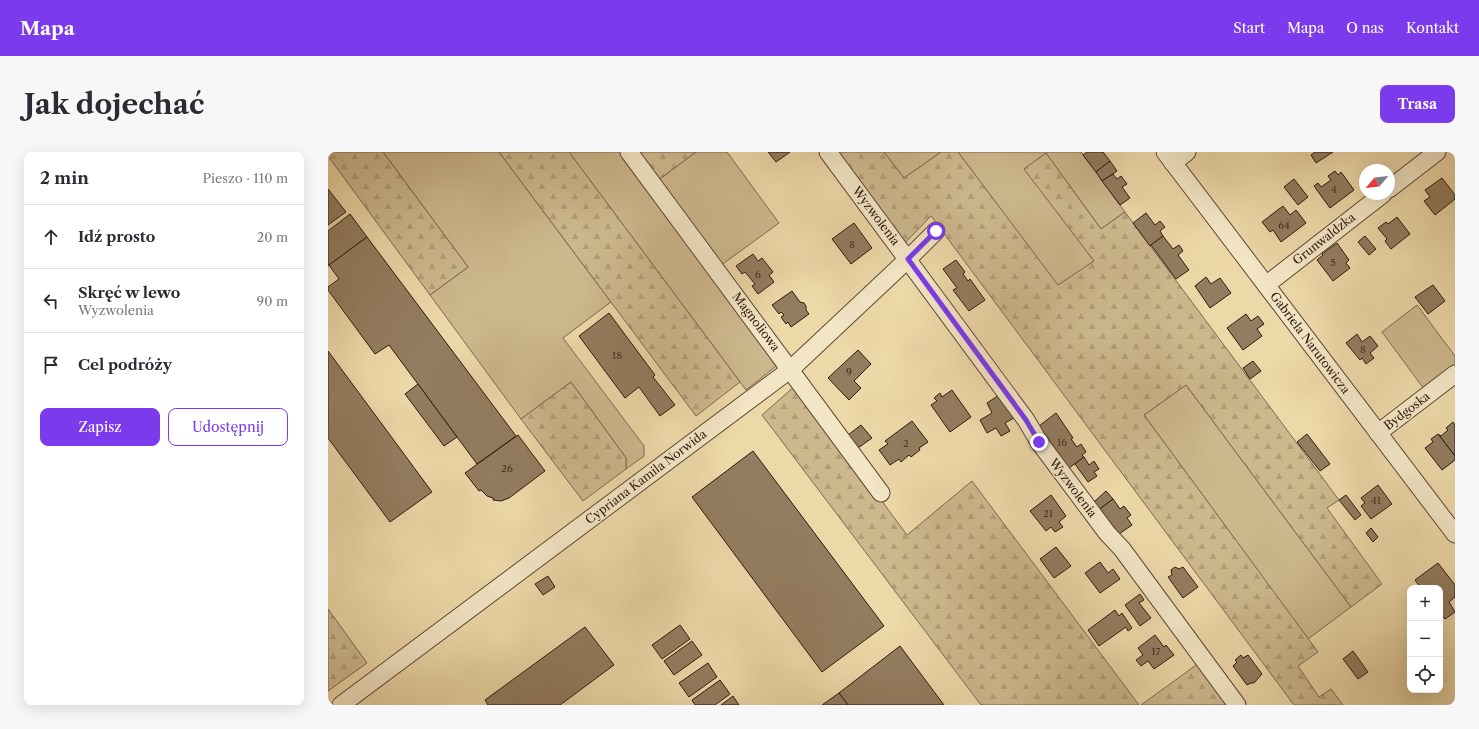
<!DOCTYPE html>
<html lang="pl">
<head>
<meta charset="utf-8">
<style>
	:root { --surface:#fff; --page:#f7f7f7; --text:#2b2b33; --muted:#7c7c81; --line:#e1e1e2; --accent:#7c3aed }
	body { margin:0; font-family:"Libre Caslon Text",serif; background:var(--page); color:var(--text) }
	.controls { position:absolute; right:12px; bottom:12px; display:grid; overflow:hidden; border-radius:8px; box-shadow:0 4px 16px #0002 }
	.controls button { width:36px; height:36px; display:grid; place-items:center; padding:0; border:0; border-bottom:1px solid var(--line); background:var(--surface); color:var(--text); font:20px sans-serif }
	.compass { position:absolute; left:1031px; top:12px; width:36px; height:36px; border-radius:50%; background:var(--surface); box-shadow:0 4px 16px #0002; rotate:242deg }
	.stop { position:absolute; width:12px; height:12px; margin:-9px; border:3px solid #7c3aed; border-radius:50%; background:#fff }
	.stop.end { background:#7c3aed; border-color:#fff; box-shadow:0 1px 4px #0008 }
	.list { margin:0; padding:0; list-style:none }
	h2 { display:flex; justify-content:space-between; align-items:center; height:52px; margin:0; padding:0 16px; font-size:17px }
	h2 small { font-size:13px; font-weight:400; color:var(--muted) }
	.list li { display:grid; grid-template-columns:26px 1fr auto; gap:12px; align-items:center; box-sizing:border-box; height:64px; padding:0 16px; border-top:1px solid var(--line) }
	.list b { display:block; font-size:15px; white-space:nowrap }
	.list p { margin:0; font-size:13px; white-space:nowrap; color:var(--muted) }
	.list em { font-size:13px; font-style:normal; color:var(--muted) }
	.actions { display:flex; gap:8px; padding:12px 16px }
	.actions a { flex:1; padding:9px 0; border:1px solid var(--accent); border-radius:8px; text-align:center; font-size:14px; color:var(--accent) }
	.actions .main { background:var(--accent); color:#fff }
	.icon { flex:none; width:22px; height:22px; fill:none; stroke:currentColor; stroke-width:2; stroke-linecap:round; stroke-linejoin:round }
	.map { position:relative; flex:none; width:1127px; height:553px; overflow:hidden; border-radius:8px }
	header { display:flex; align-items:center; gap:24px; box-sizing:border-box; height:56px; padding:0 20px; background:var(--accent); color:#fff }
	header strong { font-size:19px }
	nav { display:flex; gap:22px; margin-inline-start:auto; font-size:14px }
	.intro { display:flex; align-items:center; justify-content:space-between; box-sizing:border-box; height:96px; padding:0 24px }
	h1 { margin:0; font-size:28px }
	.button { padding:10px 18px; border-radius:8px; background:var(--accent); color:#fff; font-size:14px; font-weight:700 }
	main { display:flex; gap:24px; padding:0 24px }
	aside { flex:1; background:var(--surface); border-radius:8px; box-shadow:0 4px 16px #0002 }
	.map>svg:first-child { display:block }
	.grass { fill:#cdb88e; stroke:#7f684f }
	.forest { fill:url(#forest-firs); stroke:#7f684f }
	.building { fill:#937c5f; stroke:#311910 }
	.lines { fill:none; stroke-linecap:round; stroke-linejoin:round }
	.street-casing { stroke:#604936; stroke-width:19 }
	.street { stroke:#f3e6c6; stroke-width:17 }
	.route { stroke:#7c3aed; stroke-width:5 }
	.labels { text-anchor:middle; stroke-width:3; stroke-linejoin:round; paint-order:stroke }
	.number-label { font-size:10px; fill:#4a3224 }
	.street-label { font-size:12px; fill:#311910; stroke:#f3e6c6 }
</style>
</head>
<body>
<header>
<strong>Mapa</strong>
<nav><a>Start</a><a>Mapa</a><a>O nas</a><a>Kontakt</a></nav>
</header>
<div class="intro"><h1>Jak dojechać</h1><a class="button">Trasa</a></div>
<main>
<aside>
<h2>2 min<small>Pieszo · 110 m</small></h2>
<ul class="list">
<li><svg class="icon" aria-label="ahead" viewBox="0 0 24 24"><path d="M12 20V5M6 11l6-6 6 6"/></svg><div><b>Idź prosto</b></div><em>20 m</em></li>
<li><svg class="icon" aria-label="left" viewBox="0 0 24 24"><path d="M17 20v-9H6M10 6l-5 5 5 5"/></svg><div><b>Skręć w lewo</b><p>Wyzwolenia</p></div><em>90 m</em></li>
<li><svg class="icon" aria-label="arrive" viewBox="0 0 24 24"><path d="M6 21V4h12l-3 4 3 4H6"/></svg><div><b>Cel podróży</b></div></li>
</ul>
<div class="actions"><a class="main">Zapisz</a><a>Udostępnij</a></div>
</aside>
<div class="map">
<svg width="1127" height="553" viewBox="0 0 1127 553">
	<defs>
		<pattern id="forest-firs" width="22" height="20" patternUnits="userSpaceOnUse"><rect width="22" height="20" fill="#cdb88e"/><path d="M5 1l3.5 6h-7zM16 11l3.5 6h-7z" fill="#b09e79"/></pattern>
	</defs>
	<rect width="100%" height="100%" fill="#edd8a8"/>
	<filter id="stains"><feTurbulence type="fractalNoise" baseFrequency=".005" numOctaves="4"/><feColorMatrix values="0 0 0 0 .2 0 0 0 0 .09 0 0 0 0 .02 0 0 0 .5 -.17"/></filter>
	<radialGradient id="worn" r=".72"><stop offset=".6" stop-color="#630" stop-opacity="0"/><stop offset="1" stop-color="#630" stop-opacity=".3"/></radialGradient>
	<g class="grass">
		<polygon points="55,0 171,0 283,150 235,186 316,294 316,304 298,317 298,306 243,230 193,267 102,143 140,115"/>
		<polygon points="241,0 293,0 452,211 418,238"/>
		<polygon points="368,0 399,0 451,71 392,114 329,29"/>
		<polygon points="556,0 613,0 576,26"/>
		<polygon points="630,0 753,0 797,60 773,77 718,1 697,17 766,109 730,134"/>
		<polygon points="1089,153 1127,204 1127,213 1096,237 1054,180"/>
		<polygon points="858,233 1023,455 980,487 816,263"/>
	</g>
	<g class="forest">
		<polygon points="0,0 55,0 140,115 102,143 0,4"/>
		<polygon points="171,0 241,0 412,230 368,264"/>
		<polygon points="308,0 368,0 329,29"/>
		<polygon points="506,0 556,0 576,26 613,0 630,0 730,133 766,109 696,17 718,1 773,77 797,60 1011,348 999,356 1054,432 1023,455 858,233 816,263 990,500 970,514 991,545 1003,537 1015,553 966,553 603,64 575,93"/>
		<polygon points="243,230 298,306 298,317 255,349 193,267"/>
		<polygon points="468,233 579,383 644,329 811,553 653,553 434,263"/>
		<polygon points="0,457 39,511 0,539"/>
		<polygon points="871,511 901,553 813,553"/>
	</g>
	<g class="building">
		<polygon points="440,0 462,0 448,10"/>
		<polygon points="759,0 775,0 782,9 768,20 755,3"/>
		<polygon points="987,0 1005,0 988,11 983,3"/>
		<polygon points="782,9 789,19 774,29 768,20"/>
		<polygon points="1007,19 1010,23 1013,20 1026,38 1002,56 986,34 990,31 993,35 1003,28 1000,24"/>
		<polygon points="785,22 789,27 793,24 799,32 794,35 802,46 792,53 774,29"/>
		<polygon points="1114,26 1127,43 1127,47 1107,63 1096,49 1102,45 1097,38"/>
		<polygon points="966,27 980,45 970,53 956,35"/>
		<polygon points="0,37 18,60 0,73"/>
		<polygon points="955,54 962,63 968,58 978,71 953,90 945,78 942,80 934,70"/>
		<polygon points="818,61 827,73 832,69 837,75 832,79 835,84 822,94 805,71"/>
		<polygon points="22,62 39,85 0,114 0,79"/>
		<polygon points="1069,65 1082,82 1063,97 1057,89 1059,87 1050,76 1058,70 1060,72"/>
		<polygon points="526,71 544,96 523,112 504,87"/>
		<polygon points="835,84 845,97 851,93 855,99 850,103 861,118 848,127 823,93"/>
		<polygon points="1037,84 1048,97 1041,103 1030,90"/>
		<polygon points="39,85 188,284 149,312 61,193 47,202 0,138 0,135 11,127 1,113"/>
		<polygon points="1009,91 1021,108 1018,111 1022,116 1005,129 989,108 995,103 994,102"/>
		<polygon points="425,102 430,109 434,106 445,120 441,123 446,130 430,142 424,134 427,132 417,120 414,122 408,114"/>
		<polygon points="628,108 637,120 635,122 640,129 642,127 657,148 641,159 625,138 629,136 615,117"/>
		<polygon points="878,125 883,132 892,126 903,141 882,156 867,134"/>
		<polygon points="1105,133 1117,149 1100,162 1087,145"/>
		<polygon points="464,139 472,150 476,151 478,154 478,158 481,162 463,175 460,170 458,172 453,165 456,163 453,160 451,162 444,153"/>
		<polygon points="281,161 327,223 325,225 347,253 332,264 311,235 297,246 251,184"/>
		<polygon points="918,162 923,169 930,164 936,172 929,177 934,184 915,198 899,176"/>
		<polygon points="1029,182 1034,190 1042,184 1050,194 1042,201 1046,206 1038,212 1034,206 1032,208 1018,191"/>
		<polygon points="530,198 543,212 526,229 533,236 521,248 500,226"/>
		<polygon points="0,199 104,340 62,370 0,286"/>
		<polygon points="925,209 933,219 922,227 915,216"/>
		<polygon points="90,232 129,285 116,294 77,242"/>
		<polygon points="624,238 643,265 622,280 603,253 609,249 606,246 612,241 614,245"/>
		<polygon points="671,243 686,266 677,271 682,279 673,284 668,276 659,281 652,268 664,261 659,251"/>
		<polygon points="728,261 745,286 743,287 749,295 753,292 758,300 754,303 756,305 741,316 711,274"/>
		<polygon points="584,269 600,290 591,296 592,298 583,305 581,303 573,310 571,307 562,313 551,298 560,292 557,289"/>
		<polygon points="1125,270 1127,273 1127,304 1110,282 1113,284 1120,278 1118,276"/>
		<polygon points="533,273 544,286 530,296 520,283"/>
		<polygon points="979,282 1002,312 992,319 969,290"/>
		<polygon points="1110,282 1127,304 1127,308 1114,318 1097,296 1105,290 1103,287"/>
		<polygon points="190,283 217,319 181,346 173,349 165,348 165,346 159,344 153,338 151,339 137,321"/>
		<polygon points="425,299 556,474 494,520 364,345"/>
		<polygon points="756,305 761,313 766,309 771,317 766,320 769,324 760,330 747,312"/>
		<polygon points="1050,333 1064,352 1043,367 1033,354 1037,351 1033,346"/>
		<polygon points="778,339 785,347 772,357 766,350"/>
		<polygon points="723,343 738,364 731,370 735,375 727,380 723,375 718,379 702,359"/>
		<polygon points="1018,343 1033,363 1027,368 1011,348"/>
		<polygon points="785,347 792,357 796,354 803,363 799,366 804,373 791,382 772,357"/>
		<polygon points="1043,376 1050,385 1045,390 1038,381"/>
		<polygon points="728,395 743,414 726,426 712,407"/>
		<polygon points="772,410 780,421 785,417 792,427 772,441 757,421"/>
		<polygon points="1110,411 1127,433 1127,445 1121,450 1127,460 1117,467 1112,461 1112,436 1093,436 1087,428"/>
		<polygon points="847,415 851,417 855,415 870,435 855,446 840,425 844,423 843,418"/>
		<polygon points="220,424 227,435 215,443 207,432"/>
		<polygon points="812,442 816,448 811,451 823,466 812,474 797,453"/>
		<polygon points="787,458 791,464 794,461 804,476 800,479 798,475 771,494 760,478"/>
		<polygon points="352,473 362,487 334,507 324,493"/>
		<polygon points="257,475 286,513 232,553 160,553 157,548"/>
		<polygon points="827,483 836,495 838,493 846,503 826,517 820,509 813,514 808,508 815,503 810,496"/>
		<polygon points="364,489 374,503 346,523 336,509"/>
		<polygon points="572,494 616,553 520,553 511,541"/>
		<polygon points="1025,499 1040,520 1030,527 1015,507"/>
		<polygon points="913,503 915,506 920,503 934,522 926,531 923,531 919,533 905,514 909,510 907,508"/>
		<polygon points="380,511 389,525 361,545 351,531"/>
		<polygon points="392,528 402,542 387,553 367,553 364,548"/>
		<polygon points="511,541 520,553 494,553"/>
		<polygon points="405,544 411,553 393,553"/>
	</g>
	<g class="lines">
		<defs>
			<g id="street">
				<polyline points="301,0 553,341"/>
				<polyline points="500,0 698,268 711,290 779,381 794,397 909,553"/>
				<polyline points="837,0 1127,382"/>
				<polyline points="845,11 859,0"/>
				<polyline points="1061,37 1109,0"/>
				<polyline points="938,133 1055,42"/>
				<polyline points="1050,281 1127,222"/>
				<polyline points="13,553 463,217 580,107 608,79"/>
			</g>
		</defs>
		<use href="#street" class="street-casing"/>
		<use href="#street" class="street"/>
	</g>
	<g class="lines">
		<polyline class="route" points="608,79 580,107 698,268 711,290"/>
	</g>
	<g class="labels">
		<g class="number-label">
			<text x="1006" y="41">4</text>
			<text x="956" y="77">64</text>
			<text x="524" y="96">8</text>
			<text x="1005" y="114">5</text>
			<text x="430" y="126">6</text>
			<text x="1035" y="201">8</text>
			<text x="289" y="207">18</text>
			<text x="521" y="223">9</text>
			<text x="734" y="294">16</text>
			<text x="578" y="295">2</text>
			<text x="179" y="320">26</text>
			<text x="1048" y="352">41</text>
			<text x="720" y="365">21</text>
			<text x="828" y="503">17</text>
		</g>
		<g class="street-label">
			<text transform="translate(548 64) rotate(53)" y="4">Wyzwolenia</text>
			<text transform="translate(996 87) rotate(-38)" y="4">Grunwaldzka</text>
			<text transform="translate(428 170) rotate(53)" y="4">Magnoliowa</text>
			<text transform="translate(982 191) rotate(53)" y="4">Gabriela Narutowicza</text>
			<text transform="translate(1079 259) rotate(-37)" y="4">Bydgoska</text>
			<text transform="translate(318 325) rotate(-37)" y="4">Cypriana Kamila Norwida</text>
			<text transform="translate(745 336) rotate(53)" y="4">Wyzwolenia</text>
		</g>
	</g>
	<rect width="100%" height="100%" filter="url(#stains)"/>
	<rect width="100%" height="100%" fill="url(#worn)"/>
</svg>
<div class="controls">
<button>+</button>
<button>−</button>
<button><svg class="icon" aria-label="locate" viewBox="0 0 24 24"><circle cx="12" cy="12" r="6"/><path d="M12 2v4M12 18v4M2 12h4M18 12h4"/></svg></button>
</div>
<svg class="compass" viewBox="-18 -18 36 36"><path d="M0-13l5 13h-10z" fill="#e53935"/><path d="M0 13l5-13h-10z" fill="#7c7c81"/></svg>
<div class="stop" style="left:608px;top:79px"></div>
<div class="stop end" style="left:711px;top:290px"></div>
</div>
</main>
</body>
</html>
